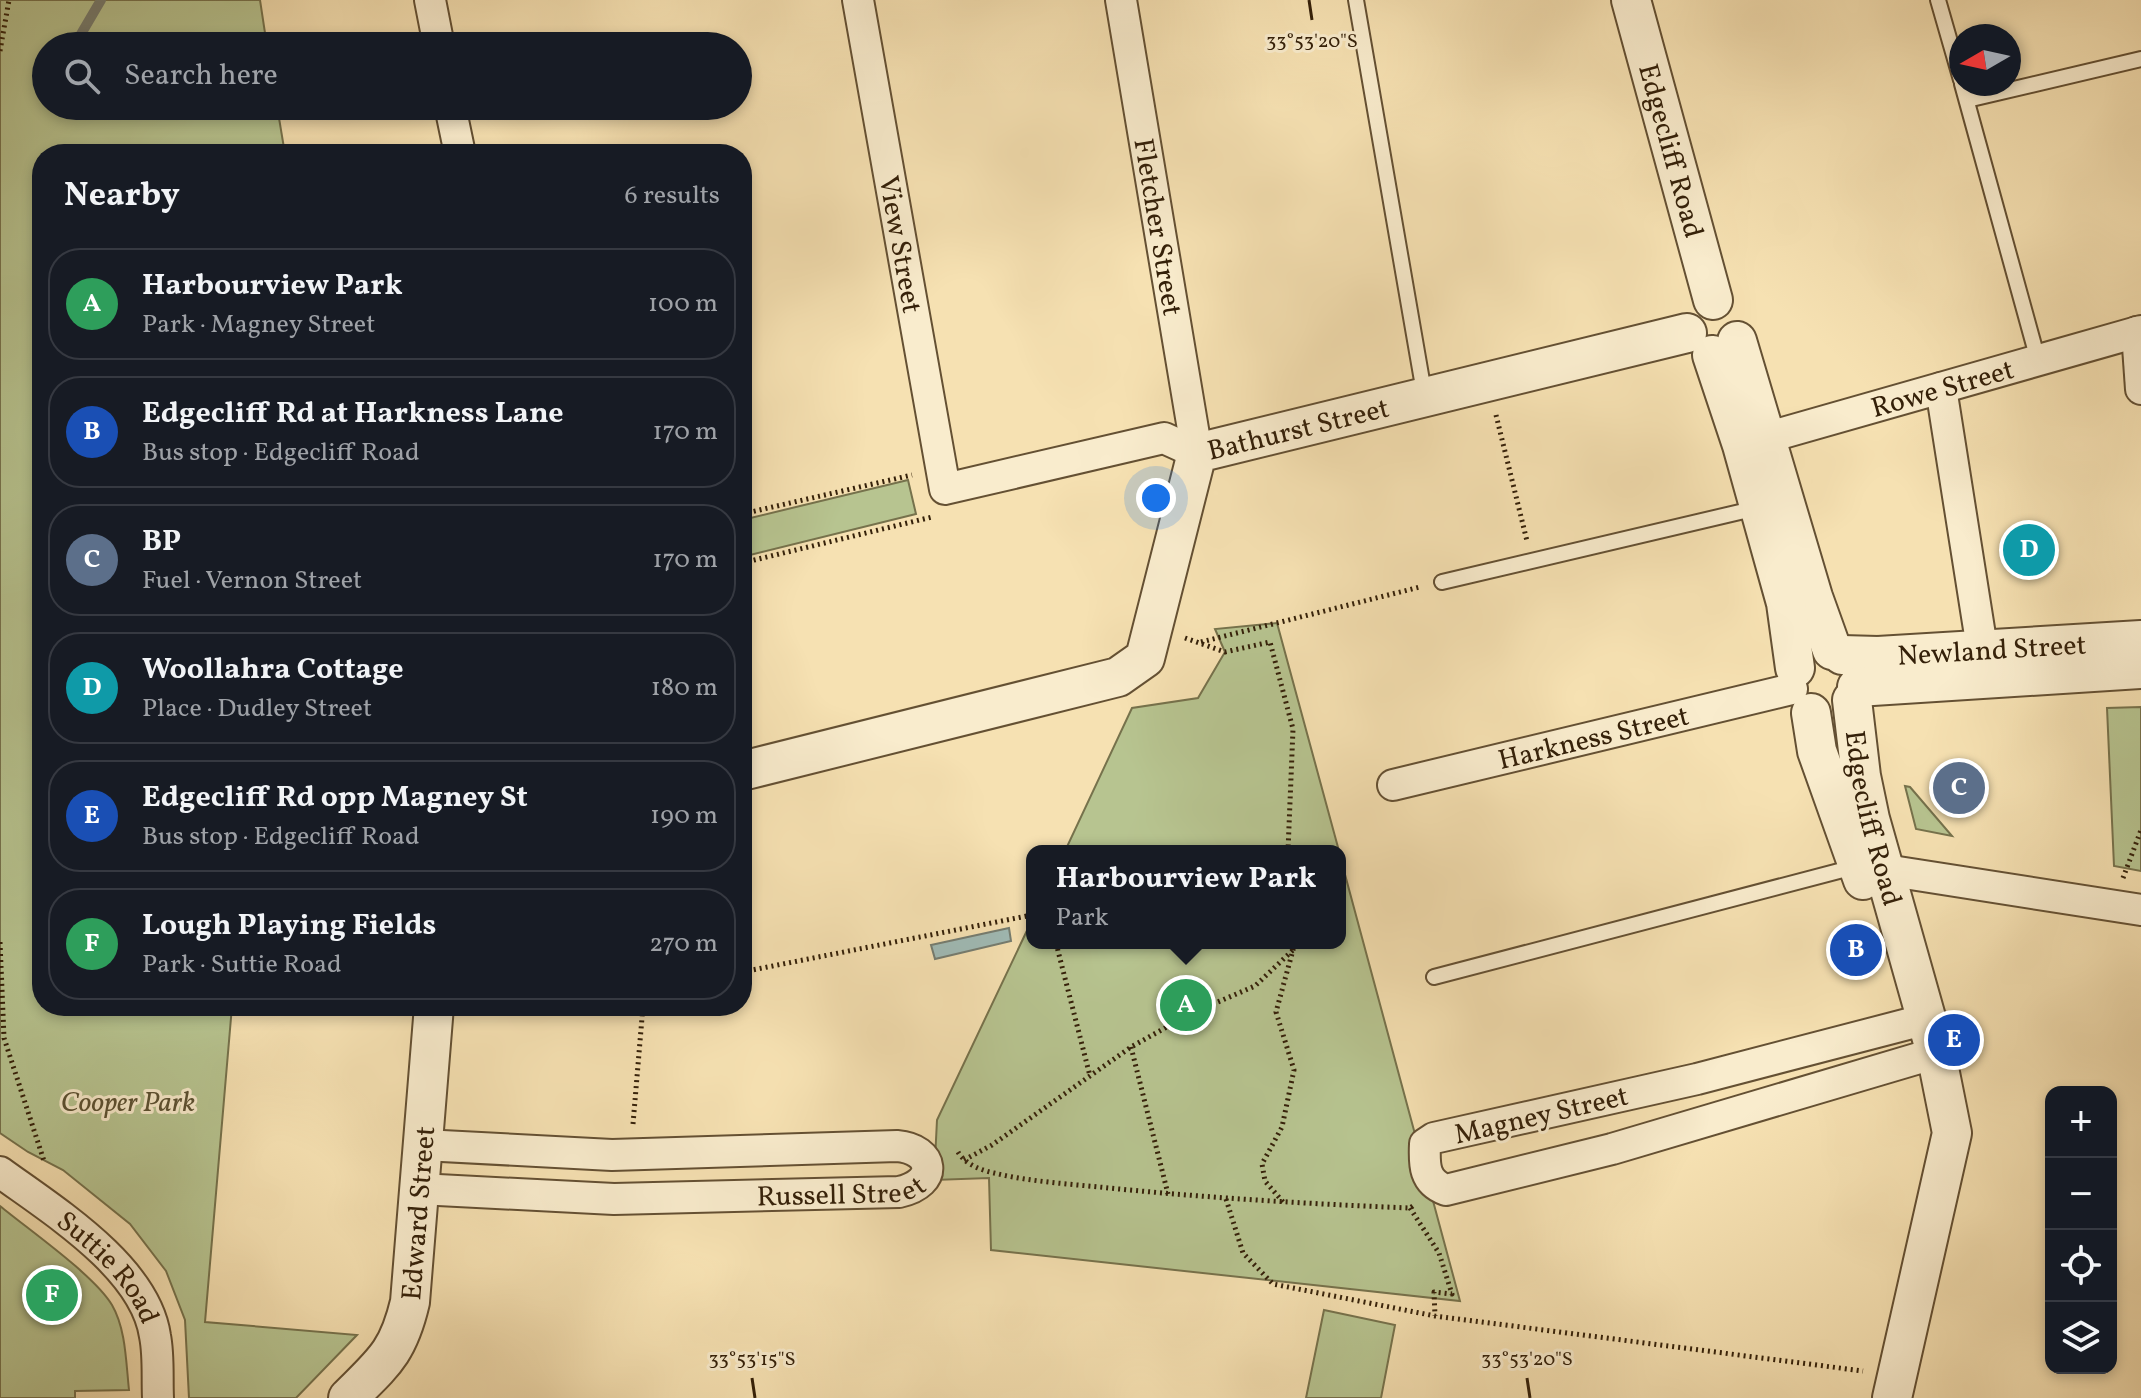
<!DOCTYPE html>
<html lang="en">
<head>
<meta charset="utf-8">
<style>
	:root { --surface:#171b24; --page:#242831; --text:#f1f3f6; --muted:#9ea1a6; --line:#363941; --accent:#c59692 }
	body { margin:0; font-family:Vollkorn,serif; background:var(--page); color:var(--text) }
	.controls { position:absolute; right:24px; bottom:24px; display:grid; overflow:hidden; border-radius:16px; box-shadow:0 4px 12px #0003 }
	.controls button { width:72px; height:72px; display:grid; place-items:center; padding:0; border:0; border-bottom:2px solid var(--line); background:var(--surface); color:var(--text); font:40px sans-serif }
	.compass { position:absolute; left:1949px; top:24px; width:72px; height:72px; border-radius:50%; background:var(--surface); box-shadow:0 4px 12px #0003; rotate:261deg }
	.you { position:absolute; left:1156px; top:498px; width:28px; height:28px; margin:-20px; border:6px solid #fff; border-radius:50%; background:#1a73e8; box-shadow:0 0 0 12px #1a73e833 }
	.badge { display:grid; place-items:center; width:52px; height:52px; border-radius:50%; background:var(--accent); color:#fff; font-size:26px; font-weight:700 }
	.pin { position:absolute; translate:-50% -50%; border:4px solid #fff; box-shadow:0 2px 8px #0006 }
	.popup { position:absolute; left:1026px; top:845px; width:320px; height:104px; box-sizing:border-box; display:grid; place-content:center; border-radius:16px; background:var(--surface); filter:drop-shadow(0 2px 6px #0005); font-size:26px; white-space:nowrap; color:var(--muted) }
	.popup b { font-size:30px; color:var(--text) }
	.popup::after { content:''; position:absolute; left:50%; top:100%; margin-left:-16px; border:16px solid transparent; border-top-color:var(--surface) }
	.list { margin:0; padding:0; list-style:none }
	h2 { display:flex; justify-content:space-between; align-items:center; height:104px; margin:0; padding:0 32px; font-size:34px }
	h2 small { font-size:26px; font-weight:400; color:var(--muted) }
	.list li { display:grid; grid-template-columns:52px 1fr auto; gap:24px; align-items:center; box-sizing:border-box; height:112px; margin:0 16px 16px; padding:0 16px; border:2px solid var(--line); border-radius:32px }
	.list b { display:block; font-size:30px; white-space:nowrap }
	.list p { margin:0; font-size:26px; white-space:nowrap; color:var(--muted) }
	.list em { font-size:26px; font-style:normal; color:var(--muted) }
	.icon { flex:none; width:44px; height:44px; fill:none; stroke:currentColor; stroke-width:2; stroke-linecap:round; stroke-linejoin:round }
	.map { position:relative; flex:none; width:2141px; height:1398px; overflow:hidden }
	.search { position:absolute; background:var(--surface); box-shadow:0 4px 12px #0003; left:32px; top:32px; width:720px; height:88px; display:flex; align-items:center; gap:20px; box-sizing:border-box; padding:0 28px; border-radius:44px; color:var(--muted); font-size:30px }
	.panel { position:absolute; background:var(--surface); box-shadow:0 4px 12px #0003; left:32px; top:144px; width:720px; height:872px; border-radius:32px }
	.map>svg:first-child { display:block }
	.green { fill:#b7c490; stroke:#76724c; stroke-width:2 }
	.water { fill:#a0bbb6; stroke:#757d71; stroke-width:2 }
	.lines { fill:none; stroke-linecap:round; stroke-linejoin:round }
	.stream { stroke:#757d71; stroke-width:10 }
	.service-casing { stroke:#645033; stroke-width:18 }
	.minor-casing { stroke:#645033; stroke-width:34 }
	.tertiary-casing { stroke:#645033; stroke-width:42 }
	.path { stroke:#342009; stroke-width:5; stroke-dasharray:2 4; stroke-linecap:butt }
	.service { stroke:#f9eccd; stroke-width:14 }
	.minor { stroke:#f9eccd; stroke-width:30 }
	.tertiary { stroke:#f9eccd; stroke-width:38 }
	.ticks { fill:none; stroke:#342009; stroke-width:3 }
	.labels { text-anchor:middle; stroke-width:6; stroke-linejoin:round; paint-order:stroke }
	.street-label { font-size:28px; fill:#342009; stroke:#f9eccd }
	.park-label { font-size:28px; font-style:italic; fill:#5b5132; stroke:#f9eccd }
	.ticks-label { font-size:20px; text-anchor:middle; fill:#342009; stroke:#f9eccd; stroke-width:6; stroke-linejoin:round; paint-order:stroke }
</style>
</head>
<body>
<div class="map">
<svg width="2141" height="1398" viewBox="0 0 2141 1398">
	<rect width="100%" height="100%" fill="#f6e1b2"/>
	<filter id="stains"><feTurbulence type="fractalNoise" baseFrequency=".0025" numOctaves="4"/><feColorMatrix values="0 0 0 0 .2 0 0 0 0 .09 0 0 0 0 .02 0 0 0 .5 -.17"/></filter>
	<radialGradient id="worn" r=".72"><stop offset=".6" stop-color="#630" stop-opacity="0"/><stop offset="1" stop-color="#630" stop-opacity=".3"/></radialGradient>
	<g class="green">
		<polygon points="0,0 260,0 267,46 46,46 46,106 277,106 285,154 42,154 42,1006 232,1006 205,1322 357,1335 296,1398 189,1398 185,1320 166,1271 130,1224 63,1170 28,1152 0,1133"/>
		<polygon points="908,480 916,514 742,557 742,520"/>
		<polygon points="1277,623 1339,851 1065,851 1132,708 1198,698 1225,652 1215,629"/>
		<polygon points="2141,707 2141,871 2114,866 2107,708"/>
		<polygon points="1905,786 1910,787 1952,836 1916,829"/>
		<polygon points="1340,856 1460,1301 991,1250 989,1178 934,1180 937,1120 1032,920 1032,943 1340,943"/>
		<path d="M 0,1206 C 29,1230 94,1275 112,1305 C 126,1329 126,1363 129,1390 L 75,1391 L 75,1398 L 0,1398 Z"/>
		<polygon points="1324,1310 1395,1325 1381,1398 1306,1398"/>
	</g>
	<polygon class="water" points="1009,928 1011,941 935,959 931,945"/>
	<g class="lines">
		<polyline class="stream" points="74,46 101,0"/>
		<defs>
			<g id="service">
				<polyline points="1356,0 1425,398"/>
				<polyline points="1938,0 1961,80"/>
				<polyline points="1962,84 2038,360"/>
				<polyline points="1967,100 2141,59"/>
				<polyline points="1442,582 1757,508"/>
				<polyline points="1434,977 1858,866"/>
			</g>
			<g id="minor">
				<polyline points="430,0 439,46"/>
				<path id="s1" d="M 858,0 L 945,489 L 1164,438 L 1197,453"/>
				<path id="s2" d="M 1121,0 L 1197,453"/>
				<polyline points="450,106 460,154"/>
				<polyline points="2137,332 2141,389"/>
				<polyline points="1941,388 1982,648"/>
				<path id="s3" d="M 1744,444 L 2141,331"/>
				<path id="s4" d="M 1393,785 L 1792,689"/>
				<polyline points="1866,867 2141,910"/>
				<path d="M 1927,1019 L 1697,1079 L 1434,1138 L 1425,1144 C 1424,1165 1424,1182 1446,1190 L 1612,1149 L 1936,1053"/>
				<path id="s5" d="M 0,1172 C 52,1210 145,1267 155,1336 C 159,1356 157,1378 158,1398"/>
				<path id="s6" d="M 419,1189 L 614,1199 L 899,1192 C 940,1183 934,1149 897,1146 L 612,1155 L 423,1145"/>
			</g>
			<g id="tertiary">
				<path id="s7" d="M 1631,0 L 1713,300"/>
				<polyline points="1737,341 1813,597 1832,650"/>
				<polyline points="1712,355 1742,445 1786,603 1795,668"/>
				<path id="s8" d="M 1842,655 L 1878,656 L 2141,640"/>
				<polyline points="1857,687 2141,669"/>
				<path id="s9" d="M 1852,700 L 1861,776 L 1870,819 L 1936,1053 L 1952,1133 L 1892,1398"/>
				<polyline points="1811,713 1817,751 1863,880"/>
				<path id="s10" d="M 742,771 L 1118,677 L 1145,658 L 1197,453 L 1687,333"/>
				<path id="s11" d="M 348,1398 C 383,1363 398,1353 410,1302 L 434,1006"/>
			</g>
		</defs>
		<use href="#service" class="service-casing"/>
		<use href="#minor" class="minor-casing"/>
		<use href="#tertiary" class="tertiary-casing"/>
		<g class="path">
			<polyline points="0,51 9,0"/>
			<polyline points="1496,415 1527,541"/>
			<polyline points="742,514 912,475"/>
			<polyline points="742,563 932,517"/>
			<polyline points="1185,638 1225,652 1270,642 1293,729 1288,851"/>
			<polyline points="1201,642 1420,587"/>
			<polyline points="2123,878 2141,830"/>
			<polyline points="0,942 4,1038 44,1161"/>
			<polyline points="1056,943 1090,1076"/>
			<polyline points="742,972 1032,915"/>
			<polyline points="1131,1047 1168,1194"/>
			<polyline points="633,1124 643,1006"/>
			<path d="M 958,1152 C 965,1164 980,1170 994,1173 C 1031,1182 1071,1184 1109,1188 C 1210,1198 1310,1204 1410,1208 L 1414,1205"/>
			<polyline points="964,1160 992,1145 1131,1047 1190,1014 1255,986 1293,950"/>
			<polyline points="1226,1199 1243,1253 1273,1284 1435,1316 1863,1371"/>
			<polyline points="1283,1202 1265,1181 1262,1164 1282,1127 1294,1070 1276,1012 1293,950 1293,943"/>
			<polyline points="1410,1208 1439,1253 1452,1294 1434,1292 1435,1316"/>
		</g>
		<use href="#service" class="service"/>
		<use href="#minor" class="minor"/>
		<use href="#tertiary" class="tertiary"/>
	</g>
	<path class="ticks" d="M 1309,0 L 1312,20M 752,1378 L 755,1398M 1527,1378 L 1530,1398"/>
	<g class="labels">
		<g class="street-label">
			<text dy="10" stroke="none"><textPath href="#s7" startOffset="156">Edgecliff Road</textPath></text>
			<text dy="10" stroke="none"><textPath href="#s2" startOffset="230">Fletcher Street</textPath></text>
			<text dy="10" stroke="none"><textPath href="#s1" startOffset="248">View Street</textPath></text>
			<text dy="10" stroke="none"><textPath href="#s3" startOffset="206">Rowe Street</textPath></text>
			<text dy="10" stroke="none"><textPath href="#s10" startOffset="736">Bathurst Street</textPath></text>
			<text dy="10" stroke="none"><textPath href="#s8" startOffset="150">Newland Street</textPath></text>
			<text dy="10" stroke="none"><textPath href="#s4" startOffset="206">Harkness Street</textPath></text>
			<text dy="10" stroke="none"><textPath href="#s9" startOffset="120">Edgecliff Road</textPath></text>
			<text transform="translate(1541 1114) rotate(-13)" y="10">Magney Street</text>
			<text dy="10" stroke="none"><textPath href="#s6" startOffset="422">Russell Street</textPath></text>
			<text dy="10" stroke="none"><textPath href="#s11" startOffset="206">Edward Street</textPath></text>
			<text dy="10" stroke="none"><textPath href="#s5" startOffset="146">Suttie Road</textPath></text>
		</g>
		<g class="park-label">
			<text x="128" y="1111">Cooper Park</text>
		</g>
	</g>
	<g class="ticks-label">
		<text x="1312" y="47">33°53'20"S</text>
		<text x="752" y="1365">33°53'15"S</text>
		<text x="1527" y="1365">33°53'20"S</text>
	</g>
	<rect width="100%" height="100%" filter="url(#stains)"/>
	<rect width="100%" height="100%" fill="url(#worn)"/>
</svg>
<div class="controls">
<button>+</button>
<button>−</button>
<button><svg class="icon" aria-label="locate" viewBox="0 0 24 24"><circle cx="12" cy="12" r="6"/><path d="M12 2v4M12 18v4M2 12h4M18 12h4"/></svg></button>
<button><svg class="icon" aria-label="layers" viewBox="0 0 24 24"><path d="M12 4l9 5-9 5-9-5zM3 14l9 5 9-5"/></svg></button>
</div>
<svg class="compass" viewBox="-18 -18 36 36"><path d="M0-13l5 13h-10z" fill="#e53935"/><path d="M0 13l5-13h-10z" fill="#9ea1a6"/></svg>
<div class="you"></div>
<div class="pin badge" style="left:1186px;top:1005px;background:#2e9e5b">A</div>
<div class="popup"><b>Harbourview Park</b>Park</div>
<div class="pin badge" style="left:1856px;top:950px;background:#1a4fb4">B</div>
<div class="pin badge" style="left:1959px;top:788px;background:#5c6f8a">C</div>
<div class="pin badge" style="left:2029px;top:550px;background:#0f9aa8">D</div>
<div class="pin badge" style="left:1954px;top:1040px;background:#1a4fb4">E</div>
<div class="pin badge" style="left:52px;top:1295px;background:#2e9e5b">F</div>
<div class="search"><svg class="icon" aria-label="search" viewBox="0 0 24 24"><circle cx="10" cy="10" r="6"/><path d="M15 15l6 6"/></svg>Search here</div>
<section class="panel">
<h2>Nearby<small>6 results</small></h2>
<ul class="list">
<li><span class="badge" style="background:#2e9e5b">A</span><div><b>Harbourview Park</b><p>Park · Magney Street</p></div><em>100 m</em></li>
<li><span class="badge" style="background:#1a4fb4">B</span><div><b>Edgecliff Rd at Harkness Lane</b><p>Bus stop · Edgecliff Road</p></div><em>170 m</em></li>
<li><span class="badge" style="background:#5c6f8a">C</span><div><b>BP</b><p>Fuel · Vernon Street</p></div><em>170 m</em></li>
<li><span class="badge" style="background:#0f9aa8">D</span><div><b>Woollahra Cottage</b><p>Place · Dudley Street</p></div><em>180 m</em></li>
<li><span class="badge" style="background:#1a4fb4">E</span><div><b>Edgecliff Rd opp Magney St</b><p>Bus stop · Edgecliff Road</p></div><em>190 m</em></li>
<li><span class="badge" style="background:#2e9e5b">F</span><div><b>Lough Playing Fields</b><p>Park · Suttie Road</p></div><em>270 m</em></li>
</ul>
</section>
</div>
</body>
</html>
